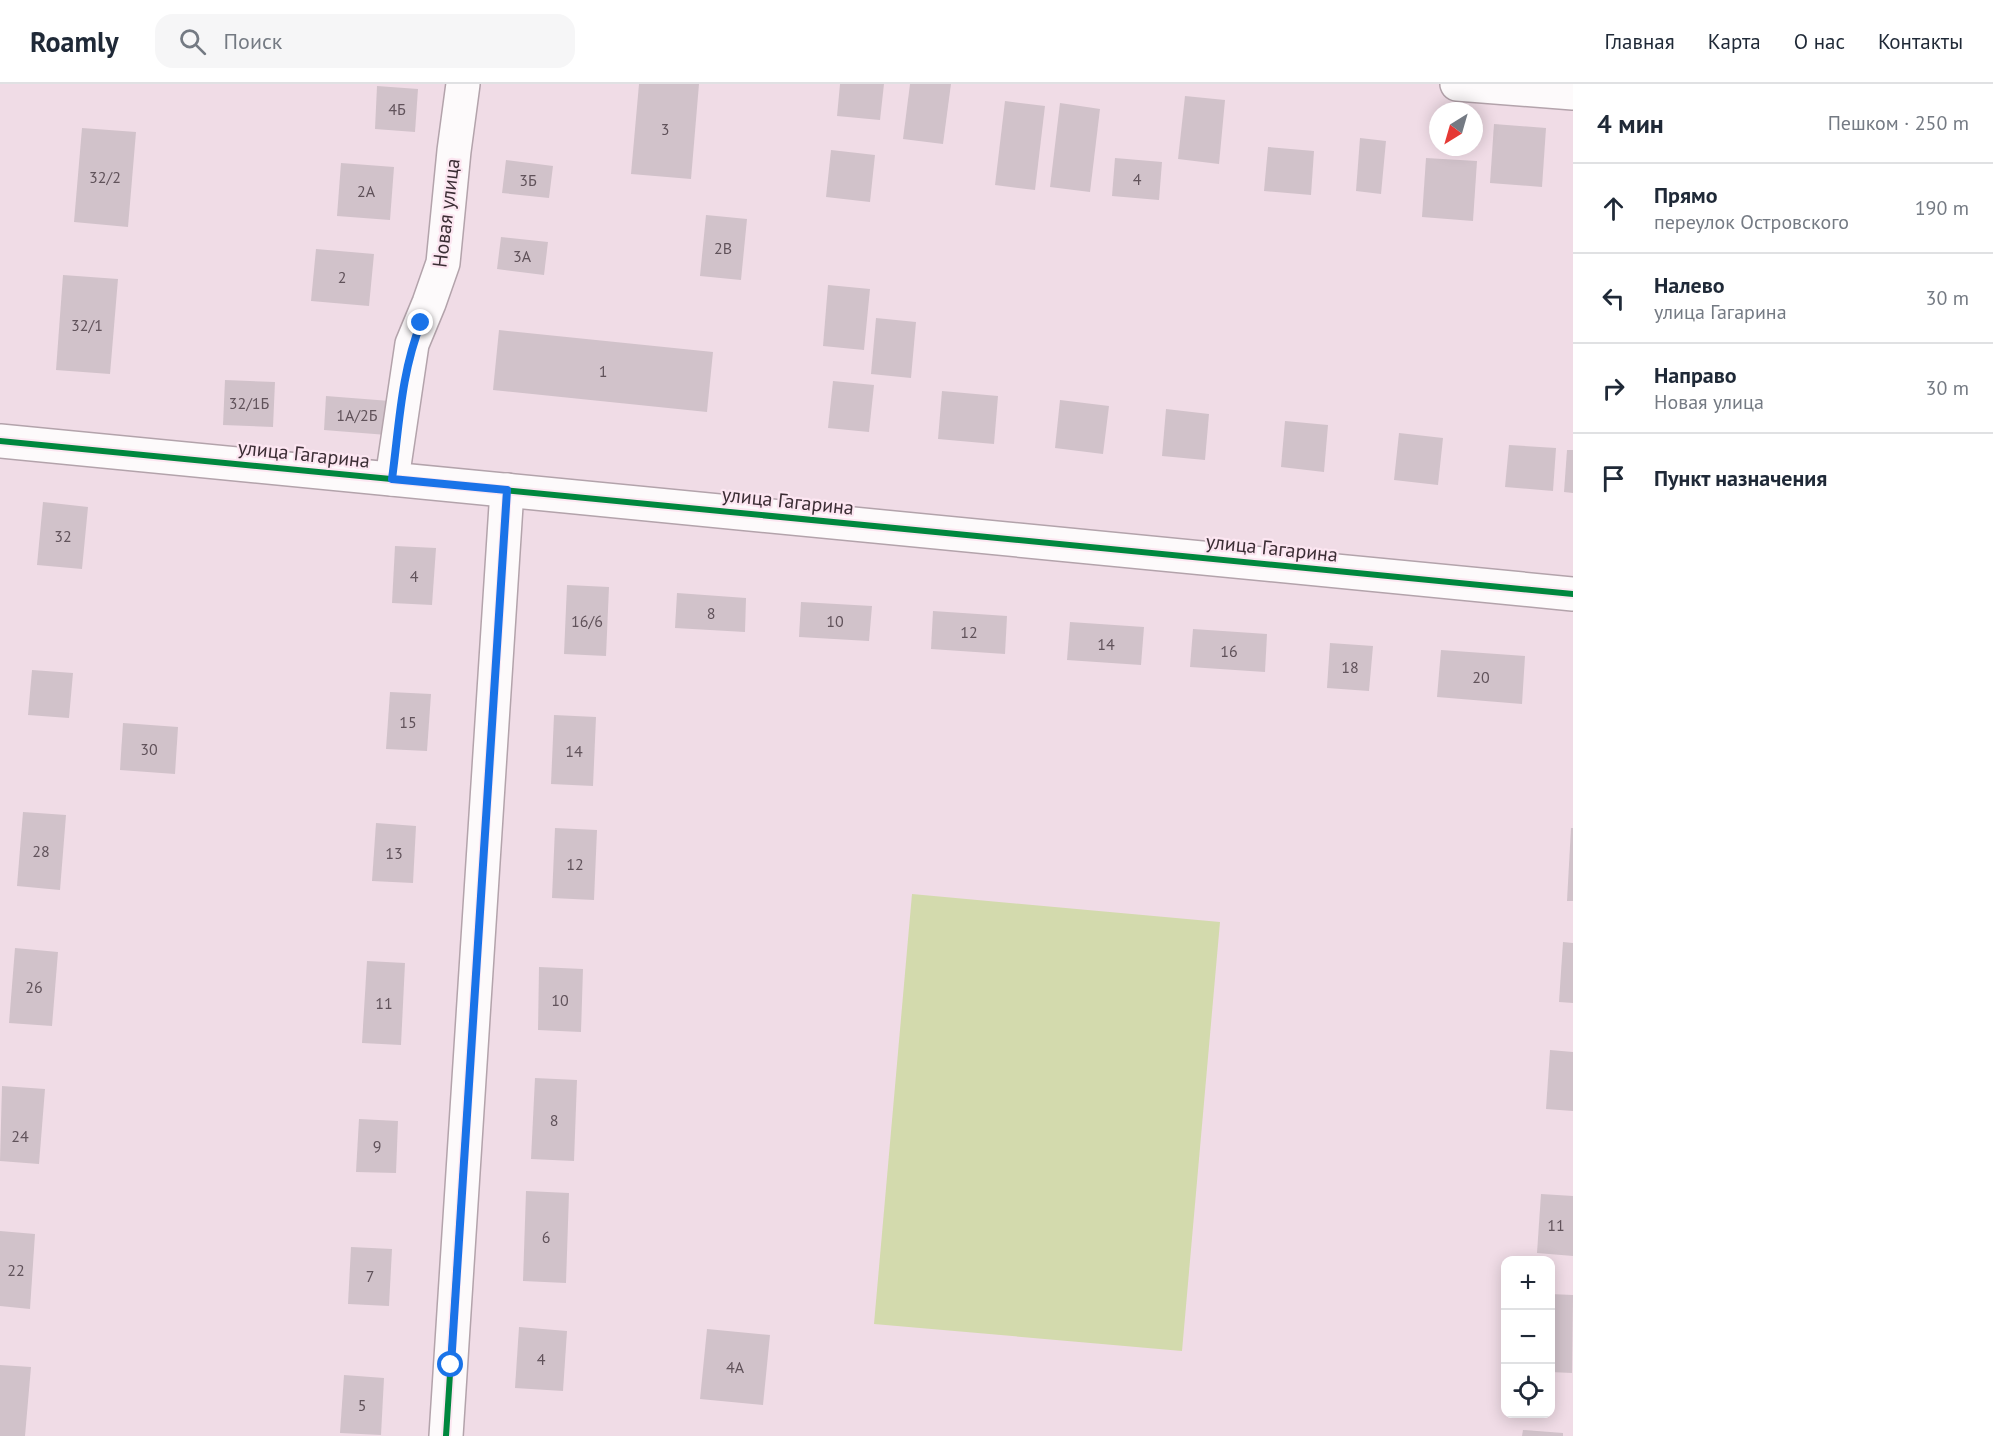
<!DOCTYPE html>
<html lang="ru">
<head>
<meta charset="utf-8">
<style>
	:root { --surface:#fff; --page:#f6f6f7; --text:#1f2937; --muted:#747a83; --line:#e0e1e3 }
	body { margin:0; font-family:"PT Sans",sans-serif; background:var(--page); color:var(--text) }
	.controls { position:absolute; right:18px; bottom:18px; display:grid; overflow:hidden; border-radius:12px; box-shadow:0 3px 15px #0003 }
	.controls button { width:54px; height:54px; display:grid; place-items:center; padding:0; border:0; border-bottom:2px solid var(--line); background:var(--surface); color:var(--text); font:30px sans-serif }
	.compass { position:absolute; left:1429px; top:18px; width:54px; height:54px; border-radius:50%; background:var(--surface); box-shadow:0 3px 15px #0003; rotate:217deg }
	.stop { position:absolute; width:18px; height:18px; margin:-14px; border:4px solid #1a73e8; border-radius:50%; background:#fff }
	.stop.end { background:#1a73e8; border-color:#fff; box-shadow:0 2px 6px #0008 }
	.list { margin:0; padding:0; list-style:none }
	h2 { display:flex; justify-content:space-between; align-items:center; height:78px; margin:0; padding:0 24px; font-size:26px }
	h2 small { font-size:20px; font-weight:400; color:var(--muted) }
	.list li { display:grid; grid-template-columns:39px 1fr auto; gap:18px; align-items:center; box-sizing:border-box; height:90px; padding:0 24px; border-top:2px solid var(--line) }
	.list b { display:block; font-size:22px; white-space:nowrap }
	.list p { margin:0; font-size:20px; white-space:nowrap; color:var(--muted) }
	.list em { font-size:20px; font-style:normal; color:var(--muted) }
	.icon { flex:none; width:33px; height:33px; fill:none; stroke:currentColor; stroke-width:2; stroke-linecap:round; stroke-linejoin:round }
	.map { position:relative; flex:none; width:1573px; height:1352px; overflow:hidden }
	header { display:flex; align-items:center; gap:36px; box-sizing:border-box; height:84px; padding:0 30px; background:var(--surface); border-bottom:2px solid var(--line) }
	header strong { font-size:28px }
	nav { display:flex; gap:33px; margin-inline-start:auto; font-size:21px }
	.search { width:420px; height:54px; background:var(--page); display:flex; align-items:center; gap:15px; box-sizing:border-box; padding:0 21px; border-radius:18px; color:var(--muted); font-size:22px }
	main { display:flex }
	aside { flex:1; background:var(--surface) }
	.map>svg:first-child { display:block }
	.pitch { fill:#d3daad }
	.building { fill:#d1c2ca }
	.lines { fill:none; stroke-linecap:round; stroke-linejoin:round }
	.minor-casing { stroke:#b3a3ab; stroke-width:36 }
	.minor { stroke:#fdfafb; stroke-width:33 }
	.cycleway-casing { stroke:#fce6f1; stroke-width:10 }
	.cycleway { stroke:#00873e; stroke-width:6 }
	.route { stroke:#1a73e8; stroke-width:8 }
	.labels { text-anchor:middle; stroke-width:4.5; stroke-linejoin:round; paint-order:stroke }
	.number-label { font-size:16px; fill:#60525a }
	.street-label { font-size:20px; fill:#3b2d34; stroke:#fce6f1 }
</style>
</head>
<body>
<header>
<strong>Roamly</strong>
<div class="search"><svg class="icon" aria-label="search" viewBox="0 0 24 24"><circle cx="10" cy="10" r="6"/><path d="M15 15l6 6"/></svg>Поиск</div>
<nav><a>Главная</a><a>Карта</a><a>О нас</a><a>Контакты</a></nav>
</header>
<main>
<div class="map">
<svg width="1573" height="1352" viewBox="0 0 1573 1352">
	<rect width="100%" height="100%" fill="#f0dce6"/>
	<polygon class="pitch" points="912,810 1220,838 1182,1267 874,1240"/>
	<g class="building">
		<polygon points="639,0 699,0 691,95 631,90"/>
		<polygon points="840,0 884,0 880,36 837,32"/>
		<polygon points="910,0 951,0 943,60 903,55"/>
		<polygon points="377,2 418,5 415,48 375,45"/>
		<polygon points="1185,12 1225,16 1219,80 1178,75"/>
		<polygon points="1005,17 1045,22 1035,106 995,101"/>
		<polygon points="1060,19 1100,25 1090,108 1050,103"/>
		<polygon points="1494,40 1546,44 1542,103 1490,99"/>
		<polygon points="82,44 136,48 128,143 74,138"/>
		<polygon points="1360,54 1386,57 1381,110 1356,107"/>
		<polygon points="1268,63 1314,67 1311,111 1264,107"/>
		<polygon points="831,66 875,71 870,118 826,113"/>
		<polygon points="1115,74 1162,78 1159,116 1112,112"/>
		<polygon points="1426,74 1477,77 1473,137 1422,133"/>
		<polygon points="506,76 553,82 549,114 502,109"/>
		<polygon points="341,79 394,83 390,136 337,132"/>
		<polygon points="706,131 747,135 741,196 700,192"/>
		<polygon points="501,153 548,158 544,191 497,185"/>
		<polygon points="316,165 374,170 369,222 311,217"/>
		<polygon points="63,191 118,195 110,290 56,286"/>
		<polygon points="828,201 870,205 864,266 823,262"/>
		<polygon points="876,234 916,238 911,294 871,290"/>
		<polygon points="499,246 713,268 707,328 493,306"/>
		<polygon points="225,296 275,298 273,343 223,341"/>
		<polygon points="833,297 874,301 869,348 828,344"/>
		<polygon points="942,307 998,312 994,360 938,355"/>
		<polygon points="326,312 390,317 387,351 324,346"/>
		<polygon points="1060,316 1109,322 1103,370 1055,364"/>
		<polygon points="1166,325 1209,330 1205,376 1162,372"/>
		<polygon points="1285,337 1328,341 1324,388 1281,383"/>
		<polygon points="1399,349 1443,354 1438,401 1394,396"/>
		<polygon points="1509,361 1556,364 1553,407 1505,403"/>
		<polygon points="1567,366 1573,366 1573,409 1564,408"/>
		<polygon points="43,418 88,423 82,485 37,481"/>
		<polygon points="395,462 436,464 432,521 392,519"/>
		<polygon points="567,501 609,503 606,572 564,570"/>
		<polygon points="677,509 746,514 745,548 675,544"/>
		<polygon points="801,518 872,522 869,557 799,553"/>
		<polygon points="933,527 1007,532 1005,570 931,565"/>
		<polygon points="1070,538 1144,543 1141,581 1067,576"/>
		<polygon points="1193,545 1267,550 1265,588 1190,583"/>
		<polygon points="1330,559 1373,562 1369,607 1327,604"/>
		<polygon points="1441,566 1525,572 1522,620 1437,613"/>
		<polygon points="32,586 73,589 69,634 28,631"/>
		<polygon points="390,608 431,610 427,667 386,665"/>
		<polygon points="554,631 596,633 593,702 551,700"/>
		<polygon points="123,639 178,643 175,690 120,686"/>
		<polygon points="23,728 66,731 60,806 17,802"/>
		<polygon points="376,739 416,742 413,799 372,797"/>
		<polygon points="555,744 597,746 594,816 552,814"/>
		<polygon points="1571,744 1573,744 1573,817 1567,817"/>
		<polygon points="1563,858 1573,859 1573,919 1559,918"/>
		<polygon points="15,864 58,868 52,942 9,939"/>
		<polygon points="367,877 405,879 401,961 362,959"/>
		<polygon points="539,883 583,885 581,948 538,946"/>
		<polygon points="1550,966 1573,968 1573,1027 1546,1025"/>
		<polygon points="535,994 577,996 574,1077 531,1075"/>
		<polygon points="2,1002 45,1005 39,1080 0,1077"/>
		<polygon points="359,1035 398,1037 396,1089 356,1088"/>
		<polygon points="526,1107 569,1109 566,1199 523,1197"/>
		<polygon points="1541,1110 1573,1112 1573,1172 1537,1169"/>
		<polygon points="0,1147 35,1150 30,1225 0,1222"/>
		<polygon points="351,1163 392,1165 389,1222 348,1220"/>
		<polygon points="1550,1210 1573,1211 1572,1289 1550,1288"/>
		<polygon points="519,1243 567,1247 563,1307 515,1304"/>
		<polygon points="707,1245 770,1251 763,1321 700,1315"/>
		<polygon points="0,1281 31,1283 25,1352 0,1352"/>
		<polygon points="344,1291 384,1294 381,1351 340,1349"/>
		<polygon points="1523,1346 1563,1349 1563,1352 1522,1352"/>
	</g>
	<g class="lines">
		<defs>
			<g id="minor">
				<polyline points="1457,0 1573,9"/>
				<polyline points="0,357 1573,510"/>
				<polyline points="392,395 412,260 429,219 443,179 454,67 463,0"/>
				<polyline points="446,1352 507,406"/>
			</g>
		</defs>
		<use href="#minor" class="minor-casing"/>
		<use href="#minor" class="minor"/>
		<defs>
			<g id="cycleway">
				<polyline points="0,357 1573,510"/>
				<polyline points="446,1352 507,406"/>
			</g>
		</defs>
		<use href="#cycleway" class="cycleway-casing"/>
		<use href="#cycleway" class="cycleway"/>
	</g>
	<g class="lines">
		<path class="route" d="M 421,239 C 401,288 399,344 392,395 L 507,406 L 451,1281"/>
	</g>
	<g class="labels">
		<g class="number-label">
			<text x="397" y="31">4Б</text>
			<text x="665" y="51">3</text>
			<text x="105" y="99">32/2</text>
			<text x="1137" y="101">4</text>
			<text x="528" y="102">3Б</text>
			<text x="366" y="113">2А</text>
			<text x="723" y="170">2В</text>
			<text x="522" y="178">3А</text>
			<text x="342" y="199">2</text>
			<text x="87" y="247">32/1</text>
			<text x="603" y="293">1</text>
			<text x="249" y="325">32/1Б</text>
			<text x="357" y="337">1А/2Б</text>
			<text x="63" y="458">32</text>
			<text x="414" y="498">4</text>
			<text x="711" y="535">8</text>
			<text x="587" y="543">16/6</text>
			<text x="835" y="543">10</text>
			<text x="969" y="554">12</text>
			<text x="1106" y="566">14</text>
			<text x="1229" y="573">16</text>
			<text x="1350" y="589">18</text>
			<text x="1481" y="599">20</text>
			<text x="408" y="644">15</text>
			<text x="149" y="671">30</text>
			<text x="574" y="673">14</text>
			<text x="41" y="773">28</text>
			<text x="394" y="775">13</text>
			<text x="575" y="786">12</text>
			<text x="34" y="909">26</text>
			<text x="560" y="922">10</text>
			<text x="384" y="925">11</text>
			<text x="554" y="1042">8</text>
			<text x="20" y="1058">24</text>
			<text x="377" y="1068">9</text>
			<text x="1556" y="1147">11</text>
			<text x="546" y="1159">6</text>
			<text x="16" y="1192">22</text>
			<text x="370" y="1198">7</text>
			<text x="541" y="1281">4</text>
			<text x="735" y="1289">4А</text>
			<text x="362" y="1327">5</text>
		</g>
		<g class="street-label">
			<text transform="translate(446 129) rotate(-83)" y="7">Новая улица</text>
			<text transform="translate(304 370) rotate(6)" y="7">улица Гагарина</text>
			<text transform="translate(788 417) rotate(6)" y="7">улица Гагарина</text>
			<text transform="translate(1272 464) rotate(6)" y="7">улица Гагарина</text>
		</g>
	</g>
</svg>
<div class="controls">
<button>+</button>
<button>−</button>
<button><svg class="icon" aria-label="locate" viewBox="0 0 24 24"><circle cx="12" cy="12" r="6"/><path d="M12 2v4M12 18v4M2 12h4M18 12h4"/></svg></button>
</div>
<svg class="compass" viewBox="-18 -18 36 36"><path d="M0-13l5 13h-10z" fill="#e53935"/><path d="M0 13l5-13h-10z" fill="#747a83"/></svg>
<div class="stop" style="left:451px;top:1281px"></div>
<div class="stop end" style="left:421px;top:239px"></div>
</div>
<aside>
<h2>4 мин<small>Пешком · 250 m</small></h2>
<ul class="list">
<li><svg class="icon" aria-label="ahead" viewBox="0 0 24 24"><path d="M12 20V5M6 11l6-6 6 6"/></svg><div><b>Прямо</b><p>переулок Островского</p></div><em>190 m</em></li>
<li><svg class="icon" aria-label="left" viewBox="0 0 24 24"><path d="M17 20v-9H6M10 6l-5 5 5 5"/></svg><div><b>Налево</b><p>улица Гагарина</p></div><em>30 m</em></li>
<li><svg class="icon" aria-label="right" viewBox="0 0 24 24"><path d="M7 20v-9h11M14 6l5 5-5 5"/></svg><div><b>Направо</b><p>Новая улица</p></div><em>30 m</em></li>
<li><svg class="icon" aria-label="arrive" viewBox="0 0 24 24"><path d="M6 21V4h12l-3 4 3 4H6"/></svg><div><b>Пункт назначения</b></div></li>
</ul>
</aside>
</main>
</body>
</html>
